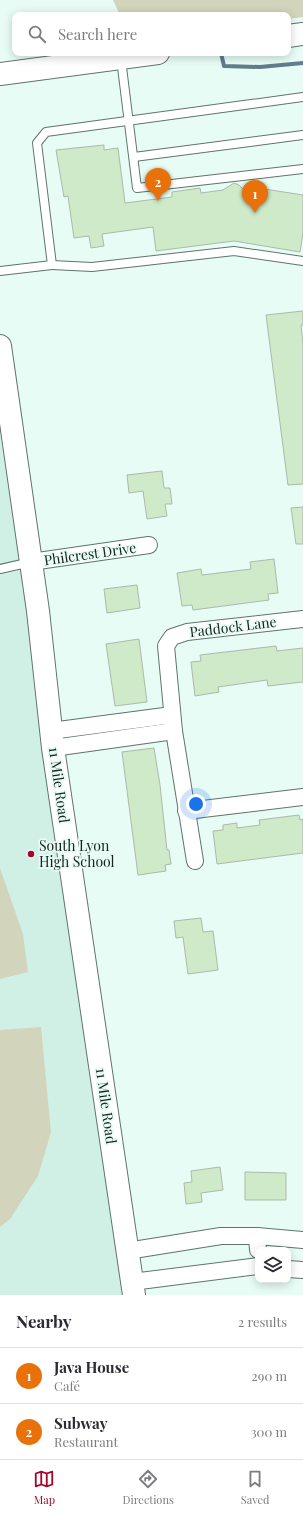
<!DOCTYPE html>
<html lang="en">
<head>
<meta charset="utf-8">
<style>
	:root { --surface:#fff; --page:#f7f7f7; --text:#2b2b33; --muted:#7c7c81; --line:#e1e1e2; --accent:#a4062c }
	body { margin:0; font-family:"Playfair Display",serif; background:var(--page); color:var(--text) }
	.controls { position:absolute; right:12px; bottom:12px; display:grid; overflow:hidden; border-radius:8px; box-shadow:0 2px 10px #0003 }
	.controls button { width:36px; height:36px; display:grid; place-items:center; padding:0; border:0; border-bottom:1px solid var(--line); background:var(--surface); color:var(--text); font:20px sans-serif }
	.you { position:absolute; left:196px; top:804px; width:14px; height:14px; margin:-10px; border:3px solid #fff; border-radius:50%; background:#1a73e8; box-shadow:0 0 0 6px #1a73e833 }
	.badge { display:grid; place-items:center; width:26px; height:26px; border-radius:50%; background:var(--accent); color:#fff; font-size:13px; font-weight:700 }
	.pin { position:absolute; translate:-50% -33px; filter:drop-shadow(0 1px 2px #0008) }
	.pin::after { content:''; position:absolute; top:21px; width:14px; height:12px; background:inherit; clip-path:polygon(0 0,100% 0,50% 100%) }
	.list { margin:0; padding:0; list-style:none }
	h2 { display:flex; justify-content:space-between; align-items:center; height:52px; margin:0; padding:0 16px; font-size:17px }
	h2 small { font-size:13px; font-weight:400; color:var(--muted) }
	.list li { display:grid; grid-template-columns:26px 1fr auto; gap:12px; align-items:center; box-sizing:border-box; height:56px; padding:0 16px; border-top:1px solid var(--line) }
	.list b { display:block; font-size:15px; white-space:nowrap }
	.list p { margin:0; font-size:13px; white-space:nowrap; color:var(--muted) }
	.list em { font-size:13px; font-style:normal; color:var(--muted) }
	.icon { flex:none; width:22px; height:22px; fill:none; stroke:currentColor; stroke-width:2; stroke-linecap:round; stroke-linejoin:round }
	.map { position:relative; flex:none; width:303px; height:1295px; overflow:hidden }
	.search { position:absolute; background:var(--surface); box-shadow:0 2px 10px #0003; left:12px; right:12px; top:12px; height:44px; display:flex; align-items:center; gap:10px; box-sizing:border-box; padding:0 14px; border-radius:8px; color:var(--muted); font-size:15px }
	.sheet { height:164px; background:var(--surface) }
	nav { display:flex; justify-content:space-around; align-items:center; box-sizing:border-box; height:56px; border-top:1px solid var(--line); background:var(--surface); font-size:11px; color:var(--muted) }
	nav a { display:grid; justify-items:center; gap:2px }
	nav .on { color:var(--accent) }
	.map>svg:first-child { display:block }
	.built { fill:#d1f0e5 }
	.green { fill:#d2d4bc }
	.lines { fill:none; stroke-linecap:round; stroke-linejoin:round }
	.stream { stroke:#5f7d8c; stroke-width:4 }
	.building { fill:#ceeac9; stroke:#adb9ab }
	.lane-casing { stroke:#60736c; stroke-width:10 }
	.street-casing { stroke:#60736c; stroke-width:18 }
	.secondary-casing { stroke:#60736c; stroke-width:24 }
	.lane { stroke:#fff; stroke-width:8 }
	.street { stroke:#fff; stroke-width:16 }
	.secondary { stroke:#fff; stroke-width:22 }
	.poi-dot { fill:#a4062c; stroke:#e6fcf4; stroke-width:1.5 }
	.labels { text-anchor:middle; stroke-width:3.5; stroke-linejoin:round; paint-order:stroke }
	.street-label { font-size:14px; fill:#1a221f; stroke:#e6fcf4 }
	.poi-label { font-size:14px; fill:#1a221f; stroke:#e6fcf4; text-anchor:start }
</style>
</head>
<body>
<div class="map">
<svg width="303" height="1295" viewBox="0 0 303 1295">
	<rect width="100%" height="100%" fill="#e6fcf4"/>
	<polygon class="built" points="0,413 124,1295 0,1295"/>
	<g class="green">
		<polygon points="113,0 303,0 303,17 288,19 288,15 120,15"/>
		<polygon points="0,868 23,934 28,972 0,979"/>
		<polygon points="41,1027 51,1132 38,1176 10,1219 0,1227 0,1030"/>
	</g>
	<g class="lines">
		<polyline class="stream" points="221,53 224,66 260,67 303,63"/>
	</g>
	<g class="building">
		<polygon points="104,145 104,150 118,148 125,203 172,197 172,192 200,188 201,193 223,190 234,183 239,185 243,189 257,191 258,188 303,195 303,233 300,252 234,241 156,251 153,227 102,234 104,246 91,248 89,236 74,238 68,196 64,197 56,150"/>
		<polygon points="303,311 303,325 301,325 303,345 303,484 288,485 266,315"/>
		<polygon points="162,471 164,488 170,488 172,504 165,504 167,516 147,519 143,491 129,493 127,475"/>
		<polygon points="303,507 303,544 296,544 291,508"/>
		<polygon points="274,559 278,593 268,594 269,600 193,610 192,605 182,606 177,573 201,569 202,575 251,569 250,562"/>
		<polygon points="137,585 140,608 107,613 104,589"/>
		<polygon points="139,639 147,702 115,706 106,644"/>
		<polygon points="276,646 277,651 303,648 303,682 268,686 267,680 218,687 219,692 195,696 191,662 201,661 200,655"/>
		<polygon points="154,748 160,785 167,850 169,850 171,864 165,865 166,871 138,875 122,752"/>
		<polygon points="299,815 300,820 303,819 303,853 217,864 213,831 223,830 223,825 237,823 237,828 260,825 259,820"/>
		<polygon points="201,918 203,932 213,931 218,970 188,974 183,937 176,938 174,921"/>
		<polygon points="220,1167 223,1190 201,1193 202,1202 186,1204 184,1183 192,1182 191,1171"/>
		<polygon points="245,1172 286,1173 286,1200 245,1200"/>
	</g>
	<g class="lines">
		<defs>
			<g id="lane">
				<polyline points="121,59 137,188 303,169"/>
				<polyline points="134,157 303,135"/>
				<polyline points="52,265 92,267 234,251 303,261"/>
				<polyline points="0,271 52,265 37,143 46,132 303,97"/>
				<polyline points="0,569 31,562"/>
			</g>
			<g id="street">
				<polyline points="31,562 149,545"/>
				<polyline points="51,731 172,715"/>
				<polyline points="53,748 174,731"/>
				<polyline points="186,811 303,797"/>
				<polyline points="195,861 174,731 166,646 172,637 187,632 303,619"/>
				<polyline points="257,1236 258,1250"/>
				<polyline points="127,1251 221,1236 257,1236 303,1240"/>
				<polyline points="288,1269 303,1270"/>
				<polyline points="132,1282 258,1266"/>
			</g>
			<g id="secondary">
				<polyline points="288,36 303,34"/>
				<polyline points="0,74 158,53"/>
				<polyline points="0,346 38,611 53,748 134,1295"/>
			</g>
		</defs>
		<use href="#lane" class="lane-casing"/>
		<use href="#street" class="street-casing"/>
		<use href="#secondary" class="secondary-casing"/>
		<use href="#lane" class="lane"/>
		<use href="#street" class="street"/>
		<use href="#secondary" class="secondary"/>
	</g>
	<circle class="poi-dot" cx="31" cy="854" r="4"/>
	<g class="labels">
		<g class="street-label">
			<text transform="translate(90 554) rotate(-8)" y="5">Philcrest Drive</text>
			<text transform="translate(233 627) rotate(-7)" y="5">Paddock Lane</text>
			<text transform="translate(59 785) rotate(82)" y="5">11 Mile Road</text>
			<text transform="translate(106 1106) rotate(82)" y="5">11 Mile Road</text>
		</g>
		<g class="poi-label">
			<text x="39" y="851">South Lyon<tspan x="39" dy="16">High School</tspan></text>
		</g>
	</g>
</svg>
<div class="controls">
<button><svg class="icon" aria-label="layers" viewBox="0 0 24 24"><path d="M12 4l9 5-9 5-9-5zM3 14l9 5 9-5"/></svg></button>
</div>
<div class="you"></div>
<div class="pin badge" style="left:255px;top:213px;background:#e8710a">1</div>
<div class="pin badge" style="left:158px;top:201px;background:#e8710a">2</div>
<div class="search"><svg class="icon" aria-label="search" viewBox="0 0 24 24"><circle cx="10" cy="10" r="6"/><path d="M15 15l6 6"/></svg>Search here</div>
</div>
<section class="sheet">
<h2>Nearby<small>2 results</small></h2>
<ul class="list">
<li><span class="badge" style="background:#e8710a">1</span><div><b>Java House</b><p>Café</p></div><em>290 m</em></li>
<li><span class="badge" style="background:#e8710a">2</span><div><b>Subway</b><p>Restaurant</p></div><em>300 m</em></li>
</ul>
</section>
<nav>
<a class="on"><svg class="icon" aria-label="map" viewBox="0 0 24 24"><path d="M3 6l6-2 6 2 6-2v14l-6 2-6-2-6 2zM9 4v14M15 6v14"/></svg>Map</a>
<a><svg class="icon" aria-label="directions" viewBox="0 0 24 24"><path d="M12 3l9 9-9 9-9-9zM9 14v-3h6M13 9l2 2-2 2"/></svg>Directions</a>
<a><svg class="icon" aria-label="saved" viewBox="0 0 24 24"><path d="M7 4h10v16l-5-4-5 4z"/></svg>Saved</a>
</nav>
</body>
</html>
